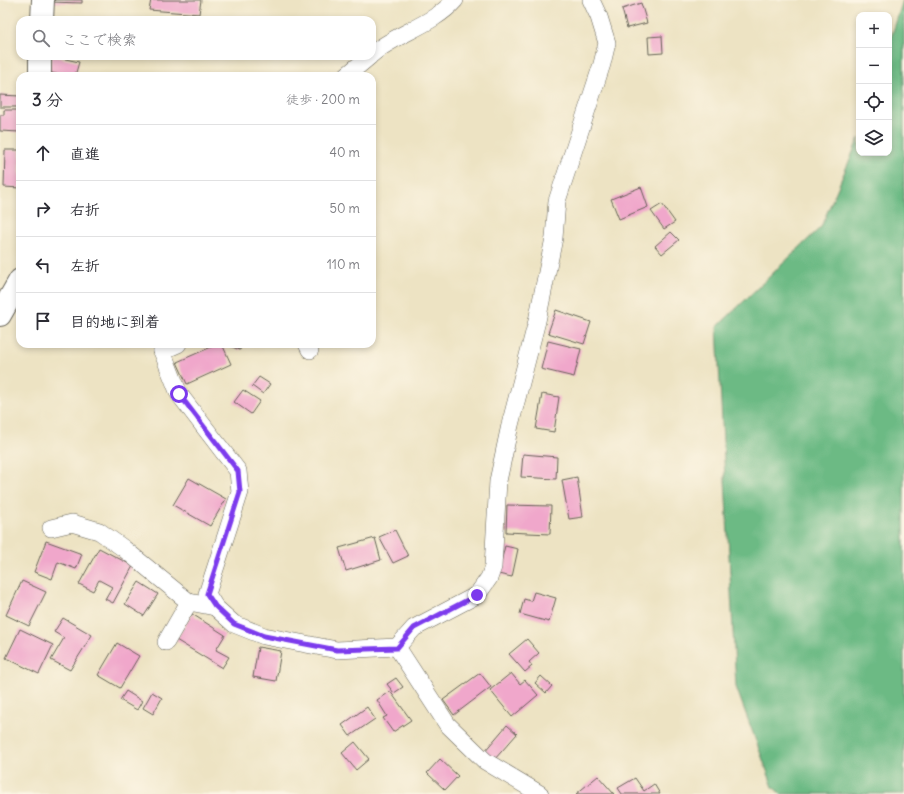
<!DOCTYPE html>
<html lang="ja">
<head>
<meta charset="utf-8">
<style>
	:root { --surface:#fff; --page:#f2f2f3; --text:#2b2b33; --muted:#7c7c81; --line:#e1e1e2 }
	body { margin:0; font-family:Delius,"Klee One",sans-serif; background:var(--page); color:var(--text) }
	.controls { position:absolute; right:12px; top:12px; display:grid; overflow:hidden; border-radius:8px; box-shadow:0 2px 6px #0003 }
	.controls button { width:36px; height:36px; display:grid; place-items:center; padding:0; border:0; border-bottom:1px solid var(--line); background:var(--surface); color:var(--text); font:20px sans-serif }
	.stop { position:absolute; width:12px; height:12px; margin:-9px; border:3px solid #7c3aed; border-radius:50%; background:#fff }
	.stop.end { background:#7c3aed; border-color:#fff; box-shadow:0 1px 4px #0008 }
	.list { margin:0; padding:0; list-style:none }
	h2 { display:flex; justify-content:space-between; align-items:center; height:52px; margin:0; padding:0 16px; font-size:17px }
	h2 small { font-size:13px; font-weight:400; color:var(--muted) }
	.list li { display:grid; grid-template-columns:26px 1fr auto; gap:12px; align-items:center; box-sizing:border-box; height:56px; padding:0 16px; border-top:1px solid var(--line) }
	.list b { display:block; font-size:15px; white-space:nowrap }
	.list em { font-size:13px; font-style:normal; color:var(--muted) }
	.icon { flex:none; width:22px; height:22px; fill:none; stroke:currentColor; stroke-width:2; stroke-linecap:round; stroke-linejoin:round }
	.map { position:relative; flex:none; width:904px; height:794px; overflow:hidden }
	.search { position:absolute; background:var(--surface); box-shadow:0 2px 6px #0003; left:16px; top:16px; width:360px; height:44px; display:flex; align-items:center; gap:10px; box-sizing:border-box; padding:0 14px; border-radius:12px; color:var(--muted); font-size:15px }
	.panel { position:absolute; background:var(--surface); box-shadow:0 2px 6px #0003; left:16px; top:72px; width:360px; height:276px; border-radius:12px }
	.map>svg:first-child { display:block }
	.forest { fill:#6cba84; stroke:#446b50 }
	.building { fill:#f0a7cb }
	.lines { fill:none; stroke-linecap:round; stroke-linejoin:round }
	.street-casing { stroke:#656256; stroke-width:18 }
	.secondary-casing { stroke:#656256; stroke-width:24 }
	.street { stroke:#fff; stroke-width:17 }
	.secondary { stroke:#fff; stroke-width:22 }
	.route { stroke:#7c3aed; stroke-width:5 }
</style>
</head>
<body>
<div class="map">
<svg width="904" height="794" viewBox="0 0 904 794">
	<rect width="100%" height="100%" fill="#fcf5e5"/>
	<filter id="ink" filterUnits="userSpaceOnUse"><feTurbulence type="fractalNoise" baseFrequency=".025" numOctaves="2"/><feDisplacementMap in="SourceGraphic" scale="8" xChannelSelector="R" yChannelSelector="G"/><feConvolveMatrix kernelMatrix="1 2 1 2 8 2 1 2 1" color-interpolation-filters="sRGB"/></filter>
	<filter id="wash" filterUnits="userSpaceOnUse"><feTurbulence type="fractalNoise" baseFrequency=".012" numOctaves="4" result="noise"/><feDisplacementMap in="SourceGraphic" scale="16" xChannelSelector="R" yChannelSelector="G"/><feGaussianBlur stdDeviation="0.9" result="paint"/><feColorMatrix in="noise" values="0 0 0 0 0 0 0 0 0 0 0 0 0 0 0 0 0 1.4 0 .05"/><feComposite in="paint" operator="in"/></filter>
	<g filter="url(#wash)">
		<rect width="100%" height="100%" fill="#ede3c3"/>
		<polygon class="forest" points="903,0 904,0 904,794 781,794 773,787 736,687 717,327 821,227 859,138 859,153 889,153 889,44"/>
		<g id="blocks">
			<g class="building">
				<polygon points="49,0 82,0 82,3 49,2"/>
				<polygon points="151,0 201,0 199,14 149,10"/>
				<polygon points="641,3 647,23 627,28 622,9"/>
				<polygon points="662,36 663,53 649,54 648,37"/>
				<polygon points="52,56 79,62 75,76 64,76 48,72"/>
				<polygon points="0,95 20,96 20,107 0,107"/>
				<polygon points="4,110 20,110 20,132 0,131 0,115 4,115"/>
				<polygon points="5,150 20,150 20,188 4,187"/>
				<polygon points="641,187 648,207 619,219 611,199"/>
				<polygon points="662,204 675,222 664,229 651,211"/>
				<polygon points="671,232 679,240 662,254 655,246"/>
				<polygon points="556,310 591,322 584,344 548,333"/>
				<polygon points="548,341 581,349 574,377 541,369"/>
				<polygon points="218,344 222,344 231,364 187,384 177,362"/>
				<polygon points="224,344 241,344 240,350"/>
				<polygon points="259,377 270,384 263,394 252,386"/>
				<polygon points="243,390 260,401 251,414 234,402"/>
				<polygon points="542,394 559,397 554,432 536,429"/>
				<polygon points="523,454 557,457 556,479 521,477"/>
				<polygon points="577,477 583,517 569,519 562,480"/>
				<polygon points="189,478 226,499 210,526 173,505"/>
				<polygon points="507,505 551,506 550,534 506,532"/>
				<polygon points="395,530 408,556 393,563 379,537"/>
				<polygon points="375,538 381,560 346,571 339,548"/>
				<polygon points="46,541 82,554 76,569 58,562 52,579 34,572"/>
				<polygon points="505,546 518,549 512,577 498,574"/>
				<polygon points="99,548 133,566 113,603 105,599 112,587 99,580 93,591 79,584"/>
				<polygon points="22,581 46,592 29,626 6,615"/>
				<polygon points="139,582 158,594 144,616 125,604"/>
				<polygon points="534,592 556,598 549,622 520,614 524,599 531,601"/>
				<polygon points="192,614 225,635 216,650 229,657 222,668 176,640"/>
				<polygon points="63,618 92,635 70,670 51,660 64,638 54,632"/>
				<polygon points="20,629 53,645 39,674 6,658"/>
				<polygon points="527,639 539,653 529,662 532,666 525,672 509,654"/>
				<polygon points="117,643 139,656 120,688 98,675"/>
				<polygon points="258,647 281,651 276,681 253,677"/>
				<polygon points="480,673 491,687 454,715 443,700"/>
				<polygon points="511,673 520,684 525,680 538,695 512,717 490,690"/>
				<polygon points="541,676 552,686 546,693 535,683"/>
				<polygon points="396,678 403,687 394,693 387,684"/>
				<polygon points="126,691 142,701 137,710 120,700"/>
				<polygon points="390,691 411,720 393,732 383,718 387,716 377,700"/>
				<polygon points="152,692 162,698 153,714 143,708"/>
				<polygon points="367,707 375,719 350,736 342,725"/>
				<polygon points="507,725 517,734 494,760 484,752"/>
				<polygon points="355,742 369,759 356,770 342,753"/>
				<polygon points="440,759 458,776 445,790 427,773"/>
				<polygon points="598,776 614,794 576,794"/>
				<polygon points="635,778 644,791 654,784 660,794 622,794 618,788"/>
			</g>
		</g>
	</g>
	<g filter="url(#ink)">
		<use href="#blocks" fill-opacity="0" stroke="#656256" stroke-width="1"/>
		<g class="lines">
			<defs>
				<g id="street">
					<path d="M 372,54 C 397,33 433,25 455,0"/>
					<polyline points="346,76 370,56"/>
					<polyline points="162,344 162,351 179,394 238,471 240,492 207,594 215,607 234,624 264,636 337,650 397,647 414,628 477,595 489,578 493,567 498,481 510,425 537,321 554,238 557,201 602,64 607,43 599,17 591,0"/>
					<polyline points="307,344 310,350"/>
					<polyline points="162,351 178,344"/>
					<polyline points="51,528 72,523 99,531 123,548 189,602 215,607"/>
					<polyline points="166,642 189,602"/>
					<polyline points="397,647 447,724 485,761 540,794"/>
				</g>
				<g id="secondary">
					<polyline points="42,20 43,0"/>
					<polyline points="40,76 40,56"/>
					<polyline points="0,315 20,280"/>
				</g>
			</defs>
			<use href="#street" class="street-casing"/>
			<use href="#secondary" class="secondary-casing"/>
			<use href="#street" class="street"/>
			<use href="#secondary" class="secondary"/>
		</g>
	</g>
	<g class="lines" filter="url(#ink)">
		<polyline class="route" points="179,394 238,471 240,492 207,594 215,606 234,624 264,636 337,650 397,648 414,628 477,595"/>
	</g>
</svg>
<div class="controls">
<button>+</button>
<button>−</button>
<button><svg class="icon" aria-label="locate" viewBox="0 0 24 24"><circle cx="12" cy="12" r="6"/><path d="M12 2v4M12 18v4M2 12h4M18 12h4"/></svg></button>
<button><svg class="icon" aria-label="layers" viewBox="0 0 24 24"><path d="M12 4l9 5-9 5-9-5zM3 14l9 5 9-5"/></svg></button>
</div>
<div class="stop" style="left:179px;top:394px"></div>
<div class="stop end" style="left:477px;top:595px"></div>
<div class="search"><svg class="icon" aria-label="search" viewBox="0 0 24 24"><circle cx="10" cy="10" r="6"/><path d="M15 15l6 6"/></svg>ここで検索</div>
<section class="panel">
<h2>3 分<small>徒歩 · 200 m</small></h2>
<ul class="list">
<li><svg class="icon" aria-label="ahead" viewBox="0 0 24 24"><path d="M12 20V5M6 11l6-6 6 6"/></svg><div><b>直進</b></div><em>40 m</em></li>
<li><svg class="icon" aria-label="right" viewBox="0 0 24 24"><path d="M7 20v-9h11M14 6l5 5-5 5"/></svg><div><b>右折</b></div><em>50 m</em></li>
<li><svg class="icon" aria-label="left" viewBox="0 0 24 24"><path d="M17 20v-9H6M10 6l-5 5 5 5"/></svg><div><b>左折</b></div><em>110 m</em></li>
<li><svg class="icon" aria-label="arrive" viewBox="0 0 24 24"><path d="M6 21V4h12l-3 4 3 4H6"/></svg><div><b>目的地に到着</b></div></li>
</ul>
</section>
</div>
</body>
</html>
